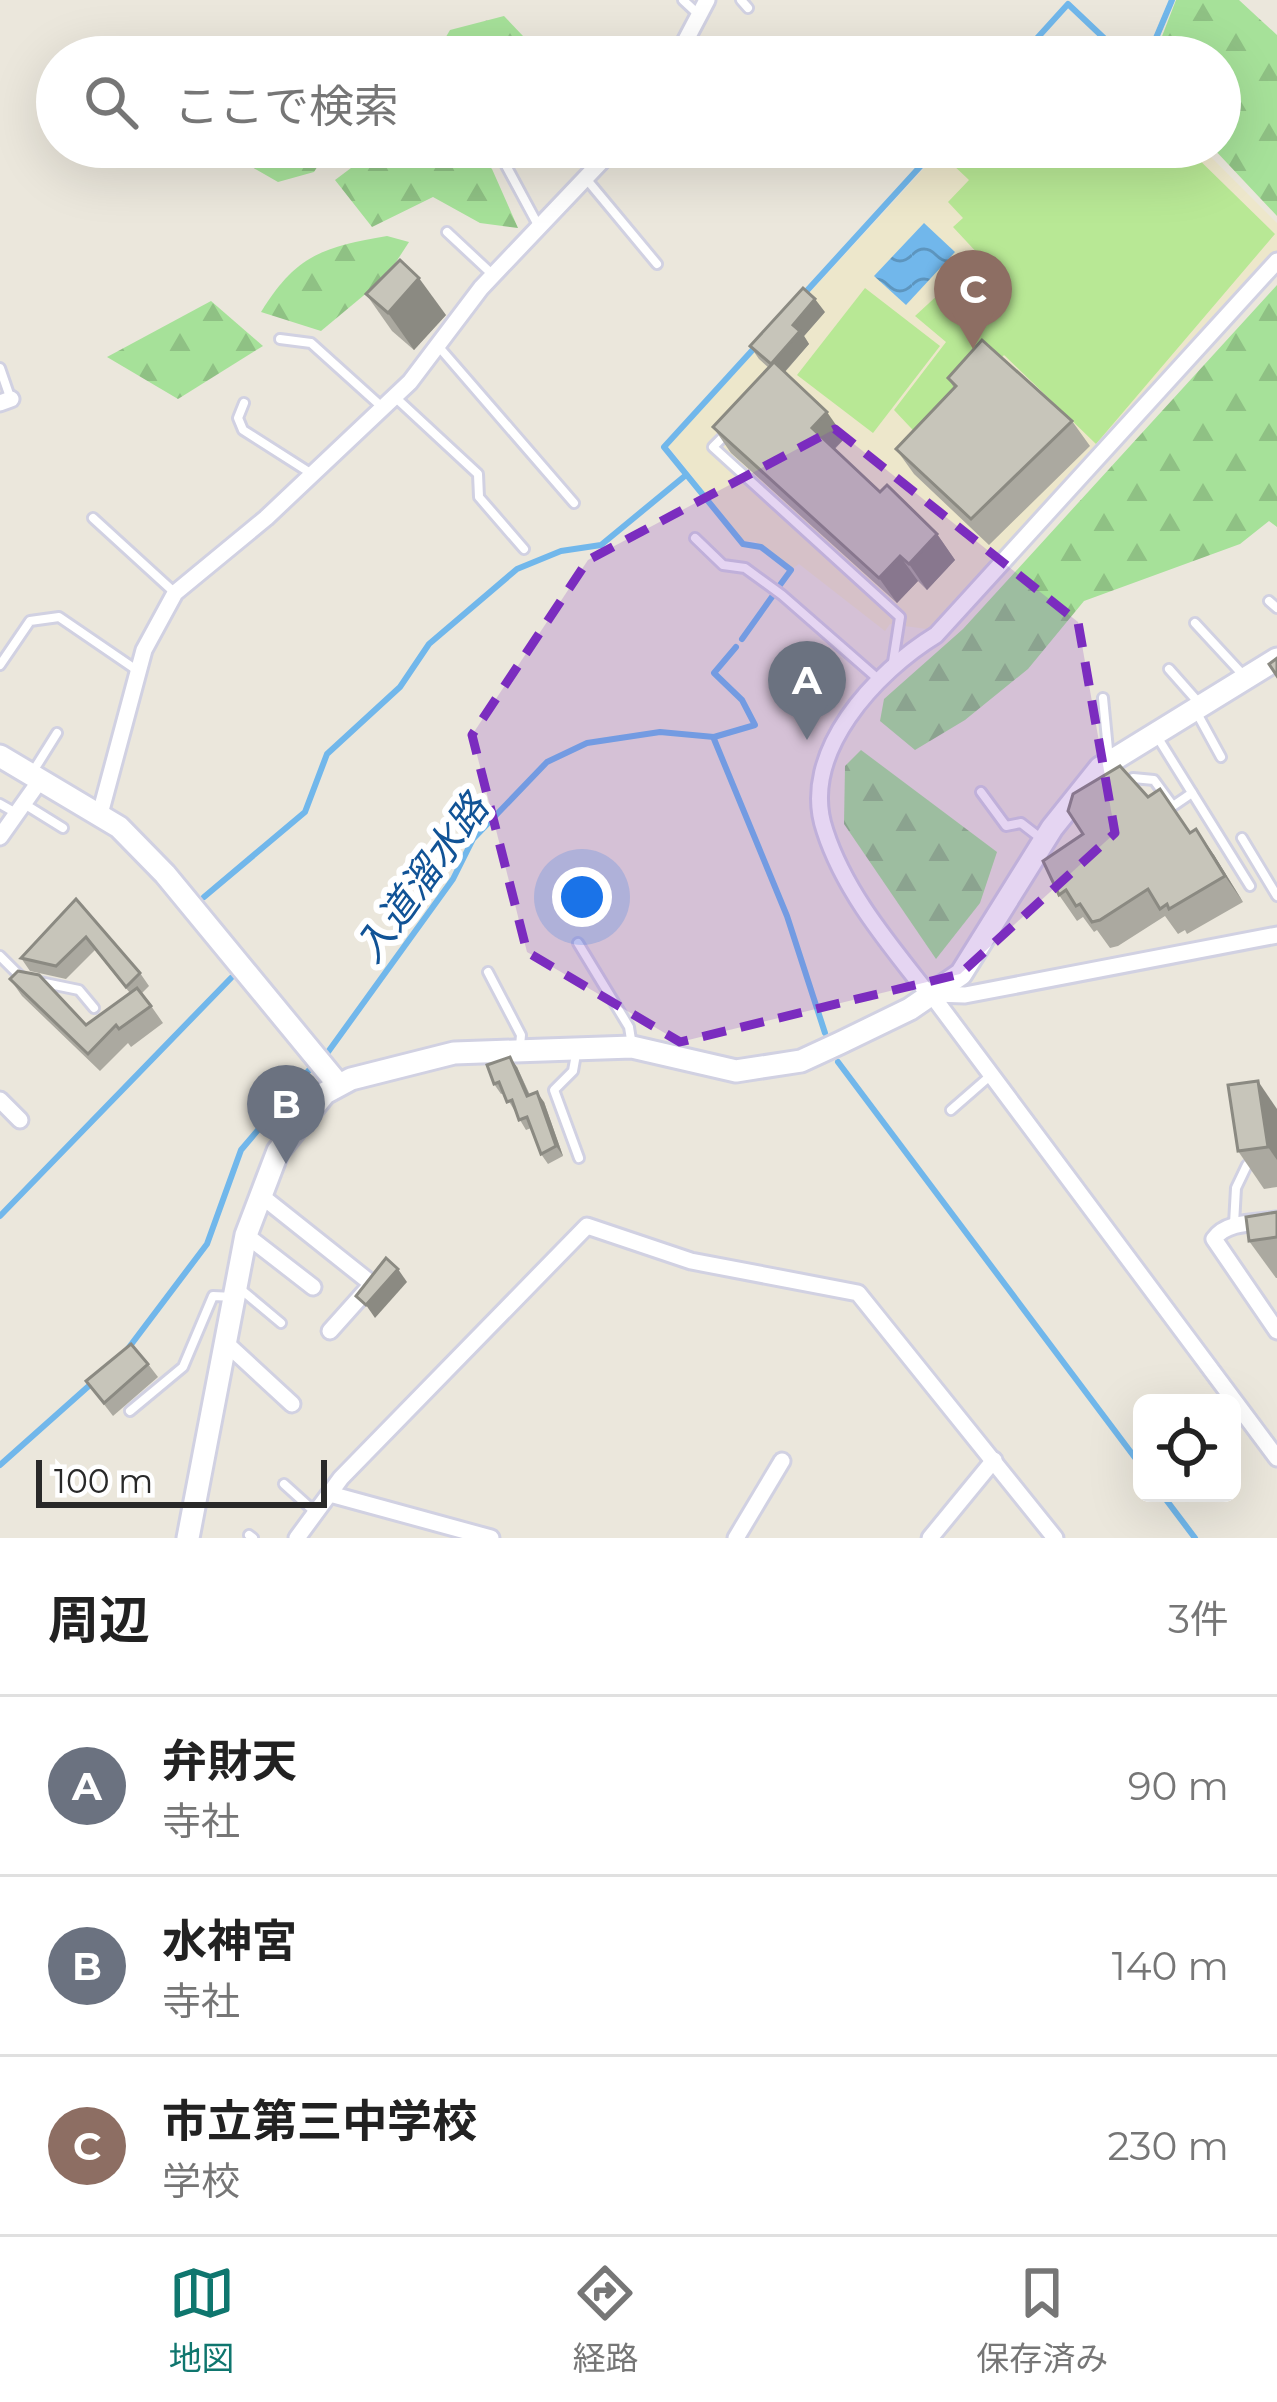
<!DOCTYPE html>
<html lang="ja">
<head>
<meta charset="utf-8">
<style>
	:root { --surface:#fff; --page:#f2f2f2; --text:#222; --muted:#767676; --line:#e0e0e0; --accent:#0f766e }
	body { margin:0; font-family:Montserrat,"Noto Sans JP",sans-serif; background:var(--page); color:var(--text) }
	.controls { position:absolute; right:36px; bottom:36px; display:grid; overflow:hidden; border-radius:18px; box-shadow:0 12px 48px #0002 }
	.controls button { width:108px; height:108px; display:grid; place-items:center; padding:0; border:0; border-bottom:3px solid var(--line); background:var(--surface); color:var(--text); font:60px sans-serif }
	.scale { position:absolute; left:36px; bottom:30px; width:291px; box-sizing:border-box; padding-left:12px; border:6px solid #292929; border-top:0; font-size:33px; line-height:42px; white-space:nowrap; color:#292929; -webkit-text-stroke:9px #fff; paint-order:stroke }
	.you { position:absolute; left:582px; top:897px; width:42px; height:42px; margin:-30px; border:9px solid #fff; border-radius:50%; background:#1a73e8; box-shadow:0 0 0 18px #1a73e833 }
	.badge { display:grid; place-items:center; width:78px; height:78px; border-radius:50%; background:var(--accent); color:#fff; font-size:39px; font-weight:700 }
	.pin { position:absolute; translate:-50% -99px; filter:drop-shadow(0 3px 6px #0008) }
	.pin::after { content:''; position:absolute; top:63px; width:42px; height:36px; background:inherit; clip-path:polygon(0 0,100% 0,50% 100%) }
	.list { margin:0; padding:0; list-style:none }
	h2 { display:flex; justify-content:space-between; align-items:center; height:156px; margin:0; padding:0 48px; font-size:51px }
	h2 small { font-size:39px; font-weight:400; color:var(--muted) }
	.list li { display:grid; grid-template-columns:78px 1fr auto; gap:36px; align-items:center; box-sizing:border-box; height:180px; padding:0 48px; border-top:3px solid var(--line) }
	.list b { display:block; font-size:45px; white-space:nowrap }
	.list p { margin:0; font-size:39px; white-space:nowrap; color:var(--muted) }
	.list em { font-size:39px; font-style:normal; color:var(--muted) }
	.icon { flex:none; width:66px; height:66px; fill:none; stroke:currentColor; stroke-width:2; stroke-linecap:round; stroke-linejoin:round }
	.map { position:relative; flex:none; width:1277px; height:1538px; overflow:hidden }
	.search { position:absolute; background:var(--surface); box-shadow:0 12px 48px #0002; left:36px; right:36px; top:36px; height:132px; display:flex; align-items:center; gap:30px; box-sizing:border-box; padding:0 42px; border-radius:66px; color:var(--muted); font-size:45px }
	.sheet { height:696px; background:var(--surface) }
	nav { display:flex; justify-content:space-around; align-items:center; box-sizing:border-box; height:168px; border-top:3px solid var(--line); background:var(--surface); font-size:33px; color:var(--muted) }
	nav a { display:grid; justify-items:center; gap:6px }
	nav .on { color:var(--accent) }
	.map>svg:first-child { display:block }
	.education { fill:#ede7cb }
	.forest { fill:url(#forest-firs) }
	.pitch { fill:#b8e895 }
	.water { fill:url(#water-waves) }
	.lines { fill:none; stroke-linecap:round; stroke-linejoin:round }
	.stream { stroke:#71b7eb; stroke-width:6 }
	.lane-casing { stroke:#d1d1e2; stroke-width:14 }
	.street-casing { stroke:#d1d1e2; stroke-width:21 }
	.secondary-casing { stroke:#d1d1e2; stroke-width:27 }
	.lane { stroke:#fff; stroke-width:8 }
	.street { stroke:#fff; stroke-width:15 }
	.secondary { stroke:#fff; stroke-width:21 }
	.wall { fill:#aba9a0 }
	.shaded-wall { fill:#8b8a82 }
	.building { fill:#c7c5ba; stroke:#8b8a82; stroke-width:3 }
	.marked { fill:#7b2cbf; fill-opacity:0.2; stroke:#7b2cbf; stroke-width:9; stroke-dasharray:24 15; stroke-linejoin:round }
	.labels { text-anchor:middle; stroke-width:12; stroke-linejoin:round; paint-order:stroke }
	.water-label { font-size:39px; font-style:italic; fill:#115396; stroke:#fff }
</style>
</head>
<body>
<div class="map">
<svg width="1277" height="1538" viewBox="0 0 1277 1538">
	<defs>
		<pattern id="forest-firs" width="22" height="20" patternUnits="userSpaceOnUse" patternTransform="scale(3)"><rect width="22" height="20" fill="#a6e199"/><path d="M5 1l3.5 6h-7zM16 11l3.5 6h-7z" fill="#8fc184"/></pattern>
		<pattern id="water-waves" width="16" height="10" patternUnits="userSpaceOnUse" patternTransform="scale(3)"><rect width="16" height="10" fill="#71b7eb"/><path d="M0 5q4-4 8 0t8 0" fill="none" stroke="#5d95be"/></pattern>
	</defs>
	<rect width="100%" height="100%" fill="#ebe7dc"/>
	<polygon class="education" points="944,147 1201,147 1277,223 1277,253 934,630 890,624 885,631 799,564 790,570 755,541 744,541 668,446"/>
	<g class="forest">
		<polygon points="1176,0 1239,0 1277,35 1277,216 1212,147 1220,147 1220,57 1154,57"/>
		<polygon points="504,16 543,57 434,57 450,30"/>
		<polygon points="195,147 330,147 314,172 278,182 231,155"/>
		<polygon points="379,147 470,147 492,169 518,228 480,223 433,197 372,227 335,180"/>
		<path d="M 387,236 L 409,242 L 387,276 L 321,331 L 261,312 C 296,255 323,247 387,236 Z"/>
		<polygon points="1277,285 1277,527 1269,521 1240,544 1084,601 1028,669 965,720 915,750 880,721 884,699 963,629"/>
		<polygon points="211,301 263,346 178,399 107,357"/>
		<polygon points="861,750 997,852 980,903 936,959 844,824 845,766"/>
	</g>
	<g class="pitch">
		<polygon points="965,147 1186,147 1275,234 1096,444 1004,355 926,444 894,410 946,342 915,316 980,256 953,227 963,218 948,202 969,180 951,163"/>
		<polygon points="865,288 940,346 873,433 797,375"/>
	</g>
	<polygon class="water" points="924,223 955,252 906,305 874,276"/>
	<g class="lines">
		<g class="stream">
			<polyline points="1020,57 1068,4 1124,57"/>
			<polyline points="1148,57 1172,0"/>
			<polyline points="803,295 938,147"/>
			<polyline points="758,344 664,447 743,544 761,547 791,570 780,585"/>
			<polyline points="742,639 774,594"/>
			<polyline points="714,739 787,916 825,1033"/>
			<polyline points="204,897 305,812 327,754 400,687 429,644 517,569 561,551 601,545 686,475"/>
			<polyline points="328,1052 453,879 473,839 547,762 587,743 660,732 714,737 755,725 742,700 714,673 736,647"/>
			<polyline points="838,1062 1142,1467"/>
			<polyline points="0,1216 231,978"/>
			<polyline points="127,1350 207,1244 241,1150 310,1069"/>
			<polyline points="0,1465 91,1384"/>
			<polyline points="1161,1493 1195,1538"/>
		</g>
		<defs>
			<g id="lane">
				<polyline points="683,0 697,13"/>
				<polyline points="741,0 748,8"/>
				<polyline points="496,147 538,225"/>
				<polyline points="588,181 657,264"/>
				<polyline points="447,232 492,274"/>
				<polyline points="280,339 311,343 382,407"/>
				<polyline points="439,347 574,503"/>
				<polyline points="0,368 10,397"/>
				<polyline points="396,398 478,474 479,497 524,549"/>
				<polyline points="244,403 238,418 243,430 312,474"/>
				<polyline points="726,434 713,447 900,617 893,662"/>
				<polyline points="93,518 174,592"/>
				<polyline points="695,538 723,565 745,568 782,595 877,678"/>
				<polyline points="1269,601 1277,608"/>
				<polyline points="1195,623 1245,677"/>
				<polyline points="0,665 30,621 59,617 138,671"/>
				<polyline points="1169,669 1199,703"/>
				<polyline points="1103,698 1109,760"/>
				<polyline points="1198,715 1221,757"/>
				<polyline points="1158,738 1250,886"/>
				<polyline points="32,773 57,733"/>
				<polyline points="1124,785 1133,778 1154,780 1173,806 1192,793"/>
				<polyline points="981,792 1006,826 1021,823 1043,840"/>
				<polyline points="0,804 16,813"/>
				<polyline points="26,805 63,828"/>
				<polyline points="1242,838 1277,896"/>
				<polyline points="578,943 629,1027 632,1046"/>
				<polyline points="0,956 20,976"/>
				<polyline points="488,972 521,1035 520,1046"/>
				<polyline points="40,982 79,990 94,1008"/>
				<polyline points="576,1054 573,1071 554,1090 579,1158"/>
				<polyline points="951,1110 990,1076"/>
				<polyline points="1234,1224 1236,1188 1247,1165"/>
				<polyline points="238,1287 281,1323"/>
				<polyline points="130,1411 183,1367 213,1296 234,1297"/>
				<polyline points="284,1484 315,1512"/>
				<polyline points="249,1535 253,1538"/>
			</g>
			<g id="street">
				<polyline points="677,57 707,0"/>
				<polyline points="0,403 11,399"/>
				<polyline points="100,814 144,650 175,593 266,518 410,382 481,288 615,147"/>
				<polyline points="0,837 41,779"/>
				<polyline points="931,994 1277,1458"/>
				<polyline points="934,994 965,995 1277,935"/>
				<path d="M 929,995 C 890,945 845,893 825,831 C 798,753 877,671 936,635 L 1277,261"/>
				<polyline points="0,1100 20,1120"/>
				<polyline points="259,1194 372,1284 330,1331"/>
				<path d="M 1277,1220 C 1256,1223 1226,1221 1214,1239 L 1277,1331"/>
				<polyline points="246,1235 313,1287"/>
				<polyline points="227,1344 292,1404"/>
				<polyline points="330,1494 491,1538"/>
				<polyline points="297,1538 341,1478 587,1226 691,1261 858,1293 1055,1538"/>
				<polyline points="736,1538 782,1461"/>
				<polyline points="930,1538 994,1460"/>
			</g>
			<g id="secondary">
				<polyline points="0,756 119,827 165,874 338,1084"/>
				<polyline points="188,1538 246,1235 278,1151 325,1093 351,1079 454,1053 632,1047 736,1071 801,1061 840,1043 910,1009 961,974 1052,828 1100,768 1277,659"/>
			</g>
		</defs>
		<use href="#lane" class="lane-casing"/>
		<use href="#street" class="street-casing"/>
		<use href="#secondary" class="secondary-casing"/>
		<use href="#lane" class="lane"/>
		<use href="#street" class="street"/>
		<use href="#secondary" class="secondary"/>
	</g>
	<g class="wall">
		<polygon points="366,294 446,315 414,350 392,331"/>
		<polygon points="825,312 804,336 809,344 785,372 845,438 835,449 880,492 937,534 955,560 927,590 918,581 897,603 731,453 713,427 769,368 759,359 750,346"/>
		<polygon points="948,378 1072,421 1090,446 989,545 914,474 896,449 954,388"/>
		<polygon points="1148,797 1214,855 1243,902 1187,934 1185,930 1178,934 1165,916 1118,946 1110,948 1097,930 1094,932 1083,917 1077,921 1059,895"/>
		<polygon points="76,899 140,973 149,986 142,993 163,1023 131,1047 128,1043 100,1071 22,996 10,979 86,1025 130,993 95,950 66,979 30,971 21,958"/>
		<polygon points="517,1067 530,1095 544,1102 563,1156 548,1164 541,1154 531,1128 526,1130 504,1093 501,1094 494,1084"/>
		<polygon points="1277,1109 1277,1187 1264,1189 1238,1151"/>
		<polygon points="1277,1212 1277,1278 1276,1278 1249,1241"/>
		<polygon points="148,1364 158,1377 113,1416 86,1381"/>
	</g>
	<g class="shaded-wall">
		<polygon points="419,278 446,315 414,350 388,313"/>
		<polygon points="815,299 825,312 804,336 809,344 780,377 771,364 793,325"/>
		<polygon points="827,412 845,438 830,453 812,428"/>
		<polygon points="937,534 955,560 927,590 909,564"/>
		<polygon points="900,556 918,581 897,603 879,578"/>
		<polygon points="1196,829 1214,855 1243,902 1225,876"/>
		<polygon points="510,1057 517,1067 534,1106 527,1096"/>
		<polygon points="1258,1081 1277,1109 1277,1160 1268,1147"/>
		<polygon points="537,1092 544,1102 563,1156 556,1146"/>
		<polygon points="398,1269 407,1282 375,1318 366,1305"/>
	</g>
	<g class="building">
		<polygon points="400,260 419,278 388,313 366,294"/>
		<polygon points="803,288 815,299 793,325 800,331 771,364 750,346"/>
		<polygon points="982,340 1072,421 971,519 896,449 956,386 948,378"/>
		<polygon points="774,362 827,412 812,428 880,492 887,485 937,534 909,564 900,556 879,578 713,427"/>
		<polygon points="1277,658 1277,676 1269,664"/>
		<polygon points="1120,766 1148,797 1160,789 1190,833 1196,829 1225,876 1169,909 1167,904 1160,909 1148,889 1100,920 1092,922 1080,904 1076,906 1066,890 1059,895 1043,861 1083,834 1068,811 1073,794"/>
		<polygon points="76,899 140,973 126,987 86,937 56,966 21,958"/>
		<polygon points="18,971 39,975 86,1025 137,988 151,1006 119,1029 116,1025 88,1054 10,979"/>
		<polygon points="510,1057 527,1096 537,1092 556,1146 541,1154 527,1117 519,1120 512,1100 507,1102 499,1082 494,1084 487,1065"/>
		<polygon points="1258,1081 1268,1147 1238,1151 1228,1085"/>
		<polygon points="1277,1212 1277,1237 1249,1241 1246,1217"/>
		<polygon points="386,1258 398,1269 366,1305 356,1296"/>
		<polygon points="131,1344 148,1364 104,1403 86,1381"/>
	</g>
	<path class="marked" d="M 835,429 L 1078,622 L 1115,833 L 960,974 L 680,1042 L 527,952 L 472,735 L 588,560 Z"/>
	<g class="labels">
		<g class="water-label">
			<text transform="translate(421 878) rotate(-54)" y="14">入道溜水路</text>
		</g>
	</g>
</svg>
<div class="controls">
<button><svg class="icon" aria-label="locate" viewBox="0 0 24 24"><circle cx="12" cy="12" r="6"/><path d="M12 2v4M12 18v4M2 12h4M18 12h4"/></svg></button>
</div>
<div class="scale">100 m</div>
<div class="you"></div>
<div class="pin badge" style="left:807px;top:740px;background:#6b7280">A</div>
<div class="pin badge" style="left:286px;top:1164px;background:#6b7280">B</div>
<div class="pin badge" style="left:973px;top:349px;background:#8d6e63">C</div>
<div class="search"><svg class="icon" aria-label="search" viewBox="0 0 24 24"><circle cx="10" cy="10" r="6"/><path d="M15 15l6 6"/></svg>ここで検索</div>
</div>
<section class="sheet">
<h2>周辺<small>3件</small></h2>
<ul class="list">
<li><span class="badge" style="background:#6b7280">A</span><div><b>弁財天</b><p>寺社</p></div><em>90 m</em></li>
<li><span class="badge" style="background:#6b7280">B</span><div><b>水神宮</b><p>寺社</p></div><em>140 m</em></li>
<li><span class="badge" style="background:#8d6e63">C</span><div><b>市立第三中学校</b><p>学校</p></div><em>230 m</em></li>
</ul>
</section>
<nav>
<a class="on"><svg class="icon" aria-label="map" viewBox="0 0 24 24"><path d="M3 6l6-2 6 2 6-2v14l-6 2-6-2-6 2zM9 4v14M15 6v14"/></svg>地図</a>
<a><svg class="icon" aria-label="directions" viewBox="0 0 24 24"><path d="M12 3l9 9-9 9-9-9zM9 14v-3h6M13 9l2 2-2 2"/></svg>経路</a>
<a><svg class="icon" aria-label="saved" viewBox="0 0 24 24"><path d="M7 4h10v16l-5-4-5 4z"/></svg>保存済み</a>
</nav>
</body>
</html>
